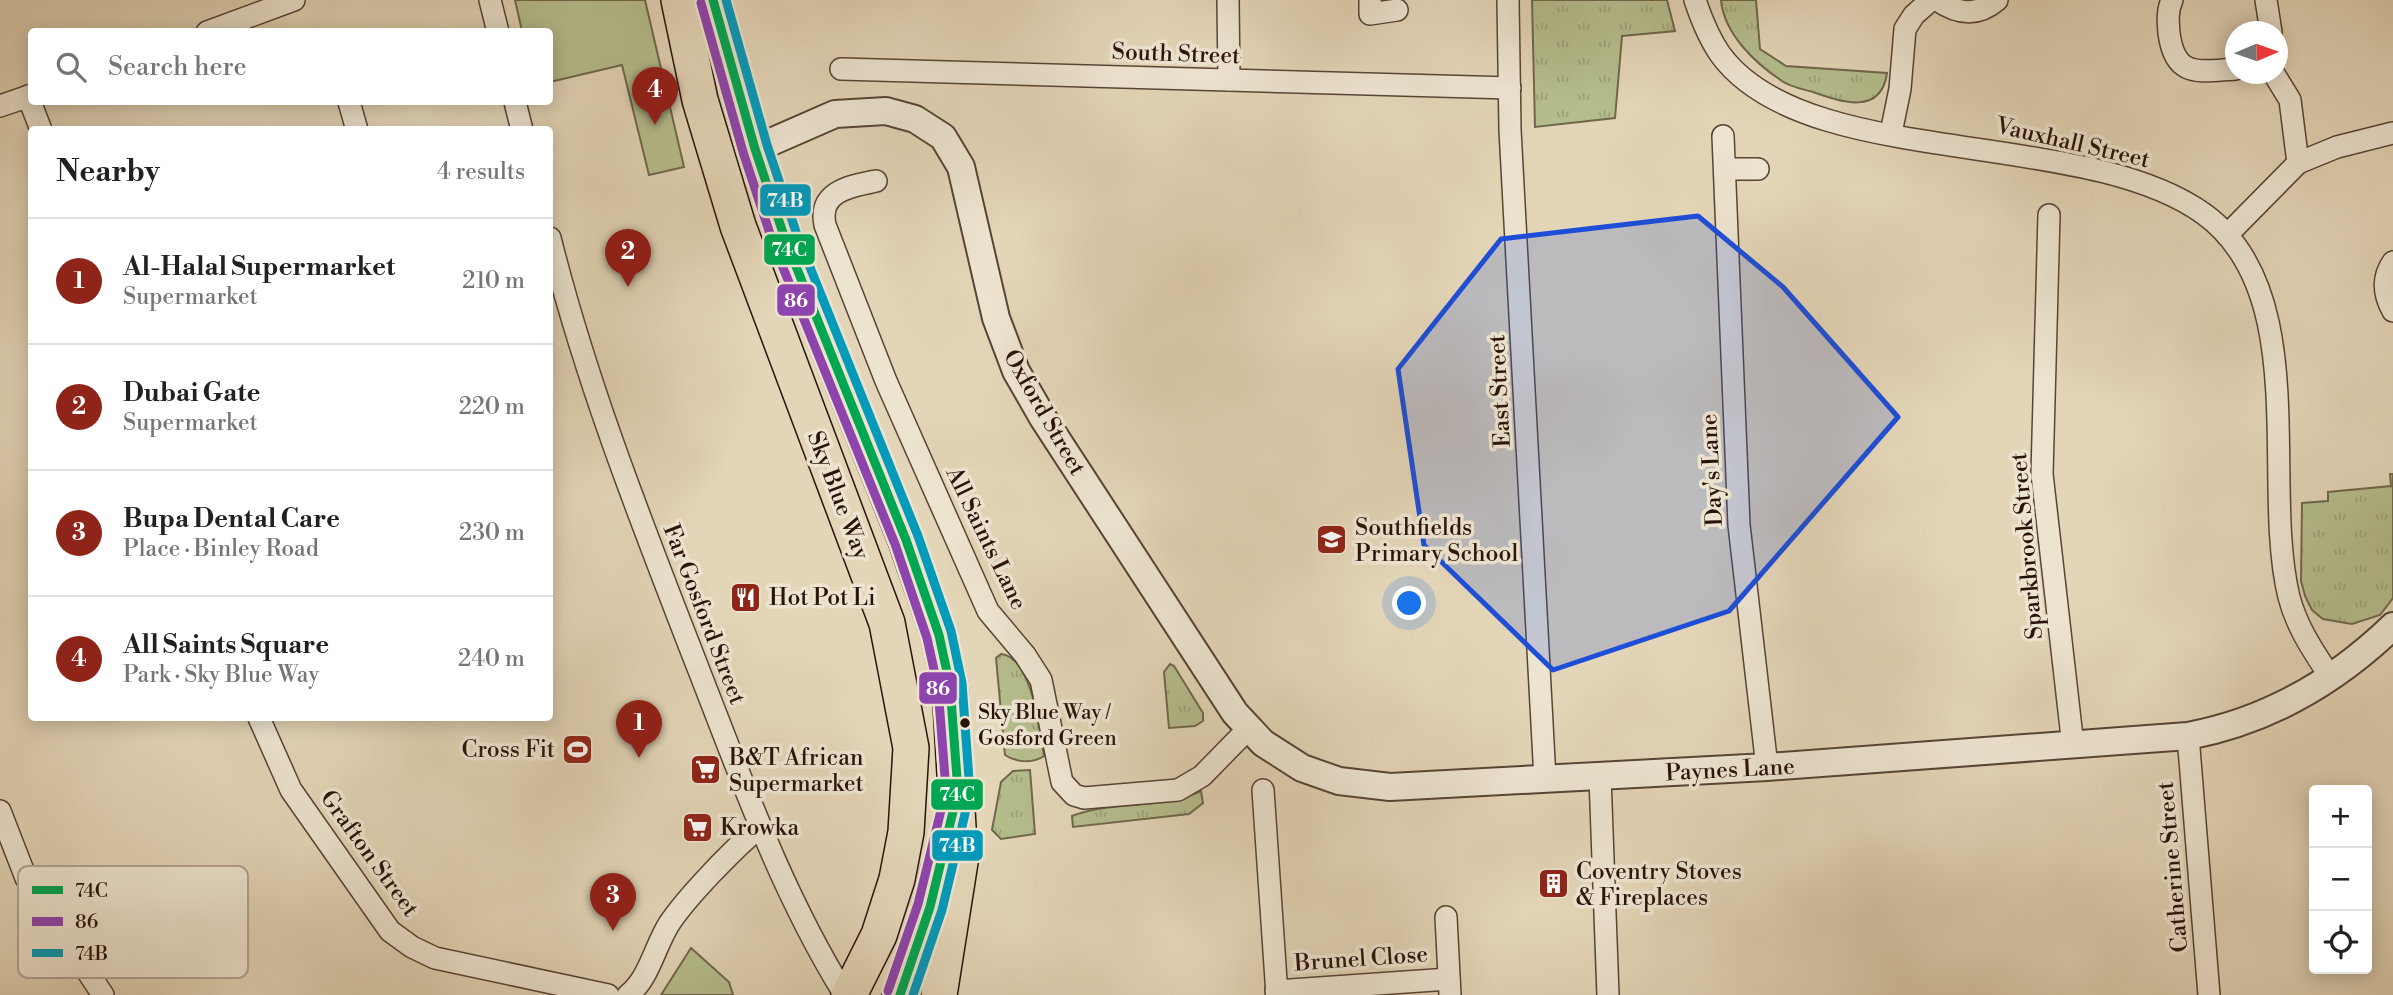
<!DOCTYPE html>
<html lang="en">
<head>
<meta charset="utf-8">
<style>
	:root { --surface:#fff; --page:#f2f2f2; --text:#202124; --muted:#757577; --line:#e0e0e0; --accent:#8f2418 }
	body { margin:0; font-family:"Libre Bodoni",serif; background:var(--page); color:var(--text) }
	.controls { position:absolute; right:21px; bottom:21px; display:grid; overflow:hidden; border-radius:7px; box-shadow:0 4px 18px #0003 }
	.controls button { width:63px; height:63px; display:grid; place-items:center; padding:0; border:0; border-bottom:2px solid var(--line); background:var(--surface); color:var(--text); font:35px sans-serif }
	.compass { position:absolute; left:2225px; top:21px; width:63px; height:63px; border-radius:50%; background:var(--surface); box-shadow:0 4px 18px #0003; rotate:88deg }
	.you { position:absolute; left:1410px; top:604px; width:24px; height:24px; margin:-18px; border:5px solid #fff; border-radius:50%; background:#1a73e8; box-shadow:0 0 0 10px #1a73e833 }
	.badge { display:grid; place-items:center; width:46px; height:46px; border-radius:50%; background:var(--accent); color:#fff; font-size:23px; font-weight:700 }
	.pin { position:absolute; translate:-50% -58px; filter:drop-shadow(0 2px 4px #0008) }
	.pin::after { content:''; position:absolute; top:37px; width:24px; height:21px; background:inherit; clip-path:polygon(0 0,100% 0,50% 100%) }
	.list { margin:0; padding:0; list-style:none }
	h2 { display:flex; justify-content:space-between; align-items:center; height:91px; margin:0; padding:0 28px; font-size:30px }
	h2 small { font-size:23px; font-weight:400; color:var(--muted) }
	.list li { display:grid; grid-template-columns:46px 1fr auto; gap:21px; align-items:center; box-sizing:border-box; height:126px; padding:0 28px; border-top:2px solid var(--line) }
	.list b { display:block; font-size:26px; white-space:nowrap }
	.list p { margin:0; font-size:23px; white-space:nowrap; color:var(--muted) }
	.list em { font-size:23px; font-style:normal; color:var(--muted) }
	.icon { flex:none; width:38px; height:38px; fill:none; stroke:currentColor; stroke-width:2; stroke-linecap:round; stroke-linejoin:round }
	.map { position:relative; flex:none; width:2393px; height:995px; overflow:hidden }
	.search { position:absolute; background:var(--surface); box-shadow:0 4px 18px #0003; left:28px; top:28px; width:525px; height:77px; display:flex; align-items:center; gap:18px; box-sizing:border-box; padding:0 24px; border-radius:7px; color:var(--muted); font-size:26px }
	.panel { position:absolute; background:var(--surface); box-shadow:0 4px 18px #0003; left:28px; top:126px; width:525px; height:595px; border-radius:7px }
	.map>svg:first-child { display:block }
	.grass { fill:url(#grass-tufts); stroke:#70684c; stroke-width:2 }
	.park { fill:#b5bd8d; stroke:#70684c; stroke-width:2 }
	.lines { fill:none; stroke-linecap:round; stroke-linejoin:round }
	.minor-casing { stroke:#584436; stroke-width:24 }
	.tertiary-casing { stroke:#584436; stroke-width:30 }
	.trunk-casing { stroke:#2a130b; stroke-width:38 }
	.minor { stroke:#ede4d0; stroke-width:21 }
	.tertiary { stroke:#ede4d0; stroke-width:26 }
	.trunk { stroke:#e3d5b7; stroke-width:35 }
	.bus-1-casing { stroke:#ede4d0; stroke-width:14 }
	.bus-2-casing { stroke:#ede4d0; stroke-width:14 }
	.bus-3-casing { stroke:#ede4d0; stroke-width:14 }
	.bus-1 { stroke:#00a651; stroke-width:9 }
	.bus-2 { stroke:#8e44ad; stroke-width:9 }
	.bus-3 { stroke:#049aba; stroke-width:9 }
	.marked { fill:#1d4ed8; fill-opacity:0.2; stroke:#1d4ed8; stroke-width:5; stroke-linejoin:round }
	.bus-dot { fill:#2a130b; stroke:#ede4d0; stroke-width:2.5 }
	.labels { text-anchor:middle; stroke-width:7; stroke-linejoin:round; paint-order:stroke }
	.bus-label { font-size:21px; fill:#2a130b; stroke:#ede4d0; text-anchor:start }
	.street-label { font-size:23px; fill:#2a130b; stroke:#ede4d0 }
	.poi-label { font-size:23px; fill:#2a130b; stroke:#ede4d0; text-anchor:start }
	.key { fill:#ede4d0; stroke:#b2a595; stroke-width:2 }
	.key-label { font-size:19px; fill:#2a130b }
	.line-badge { stroke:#ede4d0; stroke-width:2.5 }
	.badge-label { font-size:19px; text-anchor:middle; font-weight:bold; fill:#fff }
</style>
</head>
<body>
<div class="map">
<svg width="2393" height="995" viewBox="0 0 2393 995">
	<defs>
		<pattern id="grass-tufts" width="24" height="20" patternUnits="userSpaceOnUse" patternTransform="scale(1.75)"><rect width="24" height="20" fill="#b5bd8d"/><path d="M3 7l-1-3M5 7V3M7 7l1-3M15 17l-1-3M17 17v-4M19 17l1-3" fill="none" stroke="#9ca278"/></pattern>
	</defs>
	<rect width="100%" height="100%" fill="#e3d5b7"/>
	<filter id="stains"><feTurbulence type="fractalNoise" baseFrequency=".00286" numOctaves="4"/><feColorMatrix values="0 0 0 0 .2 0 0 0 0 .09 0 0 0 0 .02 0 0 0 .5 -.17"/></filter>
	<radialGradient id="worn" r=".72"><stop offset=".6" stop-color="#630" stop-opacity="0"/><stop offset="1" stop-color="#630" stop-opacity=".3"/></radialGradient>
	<g class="grass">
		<polygon points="1532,0 1667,0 1675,31 1622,36 1615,118 1535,127"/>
		<path d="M 1721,0 L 1756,0 L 1760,49 L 1786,66 L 1887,73 C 1881,116 1841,102 1813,92 C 1803,89 1790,87 1782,81 C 1755,63 1724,34 1721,0 Z"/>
		<polygon points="2390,474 2393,474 2393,598 2380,615 2352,624 2323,619 2312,610 2305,596 2301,581 2302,503 2328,501 2328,492 2391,486"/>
		<path d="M 1001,654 C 1032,657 1040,731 1044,756 C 1033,764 1015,762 1005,755 L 996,658 Z"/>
		<polygon points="1170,664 1174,666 1203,713 1203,721 1195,726 1169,728 1164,672"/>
		<polygon points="1030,770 1035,834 1001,839 992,830 1001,782 1013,771"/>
		<path d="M 1201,791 L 1203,803 L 1189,814 L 1073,827 L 1072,816 C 1114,800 1159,810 1201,791 Z"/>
	</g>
	<g class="park">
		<polygon points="515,0 645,0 684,167 649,175 622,65 550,82 550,32 522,31"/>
		<polygon points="691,948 729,982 733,995 661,995"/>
	</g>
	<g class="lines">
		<defs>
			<g id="minor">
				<polyline points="490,0 498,32"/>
				<polyline points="1228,0 1229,80"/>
				<polyline points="1370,0 1370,14 1397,10"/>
				<polyline points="1508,0 1510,130 1545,779"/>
				<path d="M 1695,0 C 1701,18 1709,38 1720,54 C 1805,171 2082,126 2204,214 C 2313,293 2261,483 2289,597 C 2297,628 2314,652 2331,678"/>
				<path d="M 1937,0 C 1957,14 1977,17 1997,0"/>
				<path d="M 2172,0 C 2167,11 2168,21 2169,33 C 2175,79 2199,71 2236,69"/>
				<polyline points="2266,0 2271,32"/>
				<polyline points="207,32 294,0"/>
				<polyline points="841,69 1510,88"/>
				<polyline points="2274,74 2290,100 2298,163"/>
				<polyline points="28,96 41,130"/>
				<polyline points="349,102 357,130"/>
				<polyline points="515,102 522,130"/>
				<polyline points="0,106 32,95"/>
				<polyline points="1891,133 1900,89 1905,29 1914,15 1931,0"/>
				<polyline points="1723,136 1739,525 1767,767"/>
				<polyline points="1726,169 1758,169"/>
				<path d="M 876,181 C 851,186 818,191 825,225 L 886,381 L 988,611 L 1025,655 L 1041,680 L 1062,782 L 1074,795 L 1084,798 L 1178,790 L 1202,776 L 1248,729"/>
				<polyline points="2049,215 2042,474 2073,746"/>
				<polyline points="2227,235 2298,163 2337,147 2393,133"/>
				<path d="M 550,238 C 587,386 643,526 698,668 C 742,780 781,892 845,995"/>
				<path d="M 2393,262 C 2382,278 2384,295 2393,311"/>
				<polyline points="259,718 291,790 390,931 412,947 435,958 608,995"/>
				<polyline points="2188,736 2209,995"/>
				<polyline points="1600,777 1608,995"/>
				<polyline points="1263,790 1277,995"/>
				<polyline points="0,811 26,878 103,995"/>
				<polyline points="1446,917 1450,995"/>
				<polyline points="1276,991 1449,979"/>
				<path d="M 628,995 C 649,979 655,946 669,924 C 686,898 735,847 759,828"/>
			</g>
			<path id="tertiary" d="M 755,149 L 835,114 L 886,111 L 915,119 L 943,137 L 961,167 L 996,318 L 1016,371 L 1043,418 L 1235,713 L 1263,743 L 1302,768 L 1339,781 L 1390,787 L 1767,767 L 2188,736 C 2268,721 2334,683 2393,626"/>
			<g id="trunk">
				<polyline points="679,0 700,100 738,226 887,623 911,748 906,832 897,879 879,935 849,995"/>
				<polyline points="713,0 755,149 785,239 906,540 939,635 950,686 960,862 939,995"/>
				<polyline points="900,995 930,907 939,869"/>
			</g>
		</defs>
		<use href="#minor" class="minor-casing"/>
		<use href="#tertiary" class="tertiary-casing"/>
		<use href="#trunk" class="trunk-casing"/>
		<use href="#minor" class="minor"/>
		<use href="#tertiary" class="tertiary"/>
		<use href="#trunk" class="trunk"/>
		<defs>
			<polyline id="bus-1" points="713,0 755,149 785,239 906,540 939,635 950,686 958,791 930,907 900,995"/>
			<polyline id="bus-2" points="701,3 743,152 773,243 895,544 927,638 938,688 946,790 918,904 888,991"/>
			<polyline id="bus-3" points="726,0 767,145 797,235 918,536 951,631 962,683 970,793 942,910 913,995"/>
		</defs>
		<use href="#bus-1" class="bus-1-casing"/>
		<use href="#bus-2" class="bus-2-casing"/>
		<use href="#bus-3" class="bus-3-casing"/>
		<use href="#bus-1" class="bus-1"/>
		<use href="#bus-2" class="bus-2"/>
		<use href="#bus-3" class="bus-3"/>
	</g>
	<path class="marked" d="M 1698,216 L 1783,287 L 1898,417 L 1729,611 L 1553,670 L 1424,545 L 1398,369 L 1501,239 Z"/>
	<defs>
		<symbol id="school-square" viewBox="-11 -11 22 22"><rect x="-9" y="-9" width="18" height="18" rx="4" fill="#8f2418" stroke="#ede4d0"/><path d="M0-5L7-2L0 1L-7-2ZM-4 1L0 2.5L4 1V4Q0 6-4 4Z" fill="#fff"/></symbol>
		<symbol id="restaurant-square" viewBox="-11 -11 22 22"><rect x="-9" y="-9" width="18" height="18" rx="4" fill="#8f2418" stroke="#ede4d0"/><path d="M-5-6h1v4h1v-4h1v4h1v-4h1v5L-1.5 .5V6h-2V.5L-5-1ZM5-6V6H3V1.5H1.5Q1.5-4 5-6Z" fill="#fff"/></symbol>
		<symbol id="stadium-square" viewBox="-11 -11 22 22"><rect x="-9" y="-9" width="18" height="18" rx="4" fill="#8f2418" stroke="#ede4d0"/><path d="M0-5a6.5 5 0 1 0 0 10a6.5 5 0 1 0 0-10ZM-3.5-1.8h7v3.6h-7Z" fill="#fff"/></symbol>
		<symbol id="supermarket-square" viewBox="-11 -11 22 22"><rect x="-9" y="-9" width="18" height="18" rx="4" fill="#8f2418" stroke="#ede4d0"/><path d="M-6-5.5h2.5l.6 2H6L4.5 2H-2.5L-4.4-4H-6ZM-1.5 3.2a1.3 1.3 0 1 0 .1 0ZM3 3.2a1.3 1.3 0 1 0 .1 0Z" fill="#fff"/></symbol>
		<symbol id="building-square" viewBox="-11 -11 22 22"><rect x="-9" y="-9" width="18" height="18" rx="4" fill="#8f2418" stroke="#ede4d0"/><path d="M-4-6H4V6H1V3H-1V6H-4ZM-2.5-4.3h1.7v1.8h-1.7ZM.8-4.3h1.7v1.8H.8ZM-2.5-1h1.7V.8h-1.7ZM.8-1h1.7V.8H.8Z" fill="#fff"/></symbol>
	</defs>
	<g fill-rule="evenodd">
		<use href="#school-square" x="1314" y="522" width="35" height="35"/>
		<use href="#restaurant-square" x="728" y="580" width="35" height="35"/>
		<use href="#stadium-square" x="560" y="732" width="35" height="35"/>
		<use href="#supermarket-square" x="688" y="752" width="35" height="35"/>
		<use href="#supermarket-square" x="680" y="810" width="35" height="35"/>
		<use href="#building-square" x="1536" y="866" width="35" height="35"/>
	</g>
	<circle class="bus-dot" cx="965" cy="723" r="6"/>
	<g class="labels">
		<g class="bus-label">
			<text x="978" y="719">Sky Blue Way /<tspan x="978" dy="26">Gosford Green</tspan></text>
		</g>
		<g class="street-label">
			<text transform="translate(1176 53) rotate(2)" y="8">South Street</text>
			<text transform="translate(2073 142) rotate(13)" y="8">Vauxhall Street</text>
			<text transform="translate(1499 391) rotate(-93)" y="8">East Street</text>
			<text transform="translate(1045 412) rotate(60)" y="8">Oxford Street</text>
			<text transform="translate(1711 470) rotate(-93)" y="8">Day's Lane</text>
			<text transform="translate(839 495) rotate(69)" y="8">Sky Blue Way</text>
			<text transform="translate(987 538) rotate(64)" y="8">All Saints Lane</text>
			<text transform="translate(2026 546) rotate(-95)" y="8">Sparkbrook Street</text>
			<text transform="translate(705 614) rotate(69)" y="8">Far Gosford Street</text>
			<text transform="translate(1730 769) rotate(-3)" y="8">Paynes Lane</text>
			<text transform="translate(370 853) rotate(54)" y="8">Grafton Street</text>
			<text transform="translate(2172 867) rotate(-95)" y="8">Catherine Street</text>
			<text transform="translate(1361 958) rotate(-4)" y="8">Brunel Close</text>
		</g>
		<g class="poi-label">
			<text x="1355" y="535">Southfields<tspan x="1355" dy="26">Primary School</tspan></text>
			<text x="769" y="605">Hot Pot Li</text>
			<text x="555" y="757" text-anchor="end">Cross Fit</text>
			<text x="729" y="765">B&amp;T African<tspan x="729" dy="26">Supermarket</tspan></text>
			<text x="720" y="835">Krowka</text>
			<text x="1576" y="879">Coventry Stoves<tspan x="1576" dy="26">&amp; Fireplaces</tspan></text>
		</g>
	</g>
	<rect x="18" y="866" width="230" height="112" rx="10" class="key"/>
	<rect x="32" y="886" width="31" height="8" fill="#00a651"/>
	<rect x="32" y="917" width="31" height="9" fill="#8e44ad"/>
	<rect x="32" y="949" width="31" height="8" fill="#049aba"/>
	<g class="key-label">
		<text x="75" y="897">74C</text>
		<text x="75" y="928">86</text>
		<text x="75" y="960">74B</text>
	</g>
	<g class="line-badge">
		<rect x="759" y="183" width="53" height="34" rx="7" fill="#049aba"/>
		<rect x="763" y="233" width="53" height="33" rx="7" fill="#00a651"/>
		<rect x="776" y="283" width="40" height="34" rx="7" fill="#8e44ad"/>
		<rect x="918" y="671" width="40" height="34" rx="7" fill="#8e44ad"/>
		<rect x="930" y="778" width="54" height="33" rx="7" fill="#00a651"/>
		<rect x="931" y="829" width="53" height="33" rx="7" fill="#049aba"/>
	</g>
	<g class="badge-label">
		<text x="785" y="207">74B</text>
		<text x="789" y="256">74C</text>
		<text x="796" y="307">86</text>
		<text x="938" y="695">86</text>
		<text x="957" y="801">74C</text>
		<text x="957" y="852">74B</text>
	</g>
	<rect width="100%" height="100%" filter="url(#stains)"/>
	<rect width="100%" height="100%" fill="url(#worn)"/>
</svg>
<div class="controls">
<button>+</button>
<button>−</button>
<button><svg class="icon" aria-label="locate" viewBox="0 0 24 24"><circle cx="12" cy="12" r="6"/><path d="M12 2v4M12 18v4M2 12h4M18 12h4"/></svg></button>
</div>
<svg class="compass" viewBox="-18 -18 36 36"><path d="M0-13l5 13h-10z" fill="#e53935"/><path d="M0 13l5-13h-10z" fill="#757577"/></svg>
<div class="you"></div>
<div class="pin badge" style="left:639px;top:758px">1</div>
<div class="pin badge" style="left:628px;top:287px">2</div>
<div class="pin badge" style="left:613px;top:931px">3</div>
<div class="pin badge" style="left:655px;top:125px">4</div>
<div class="search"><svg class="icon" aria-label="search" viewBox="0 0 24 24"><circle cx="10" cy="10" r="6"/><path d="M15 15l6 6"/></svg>Search here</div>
<section class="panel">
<h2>Nearby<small>4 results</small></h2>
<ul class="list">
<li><span class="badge">1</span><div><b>Al-Halal Supermarket</b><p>Supermarket</p></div><em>210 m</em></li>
<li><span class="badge">2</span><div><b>Dubai Gate</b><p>Supermarket</p></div><em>220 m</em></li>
<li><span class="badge">3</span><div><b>Bupa Dental Care</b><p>Place · Binley Road</p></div><em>230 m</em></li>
<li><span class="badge">4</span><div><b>All Saints Square</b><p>Park · Sky Blue Way</p></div><em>240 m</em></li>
</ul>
</section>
</div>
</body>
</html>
